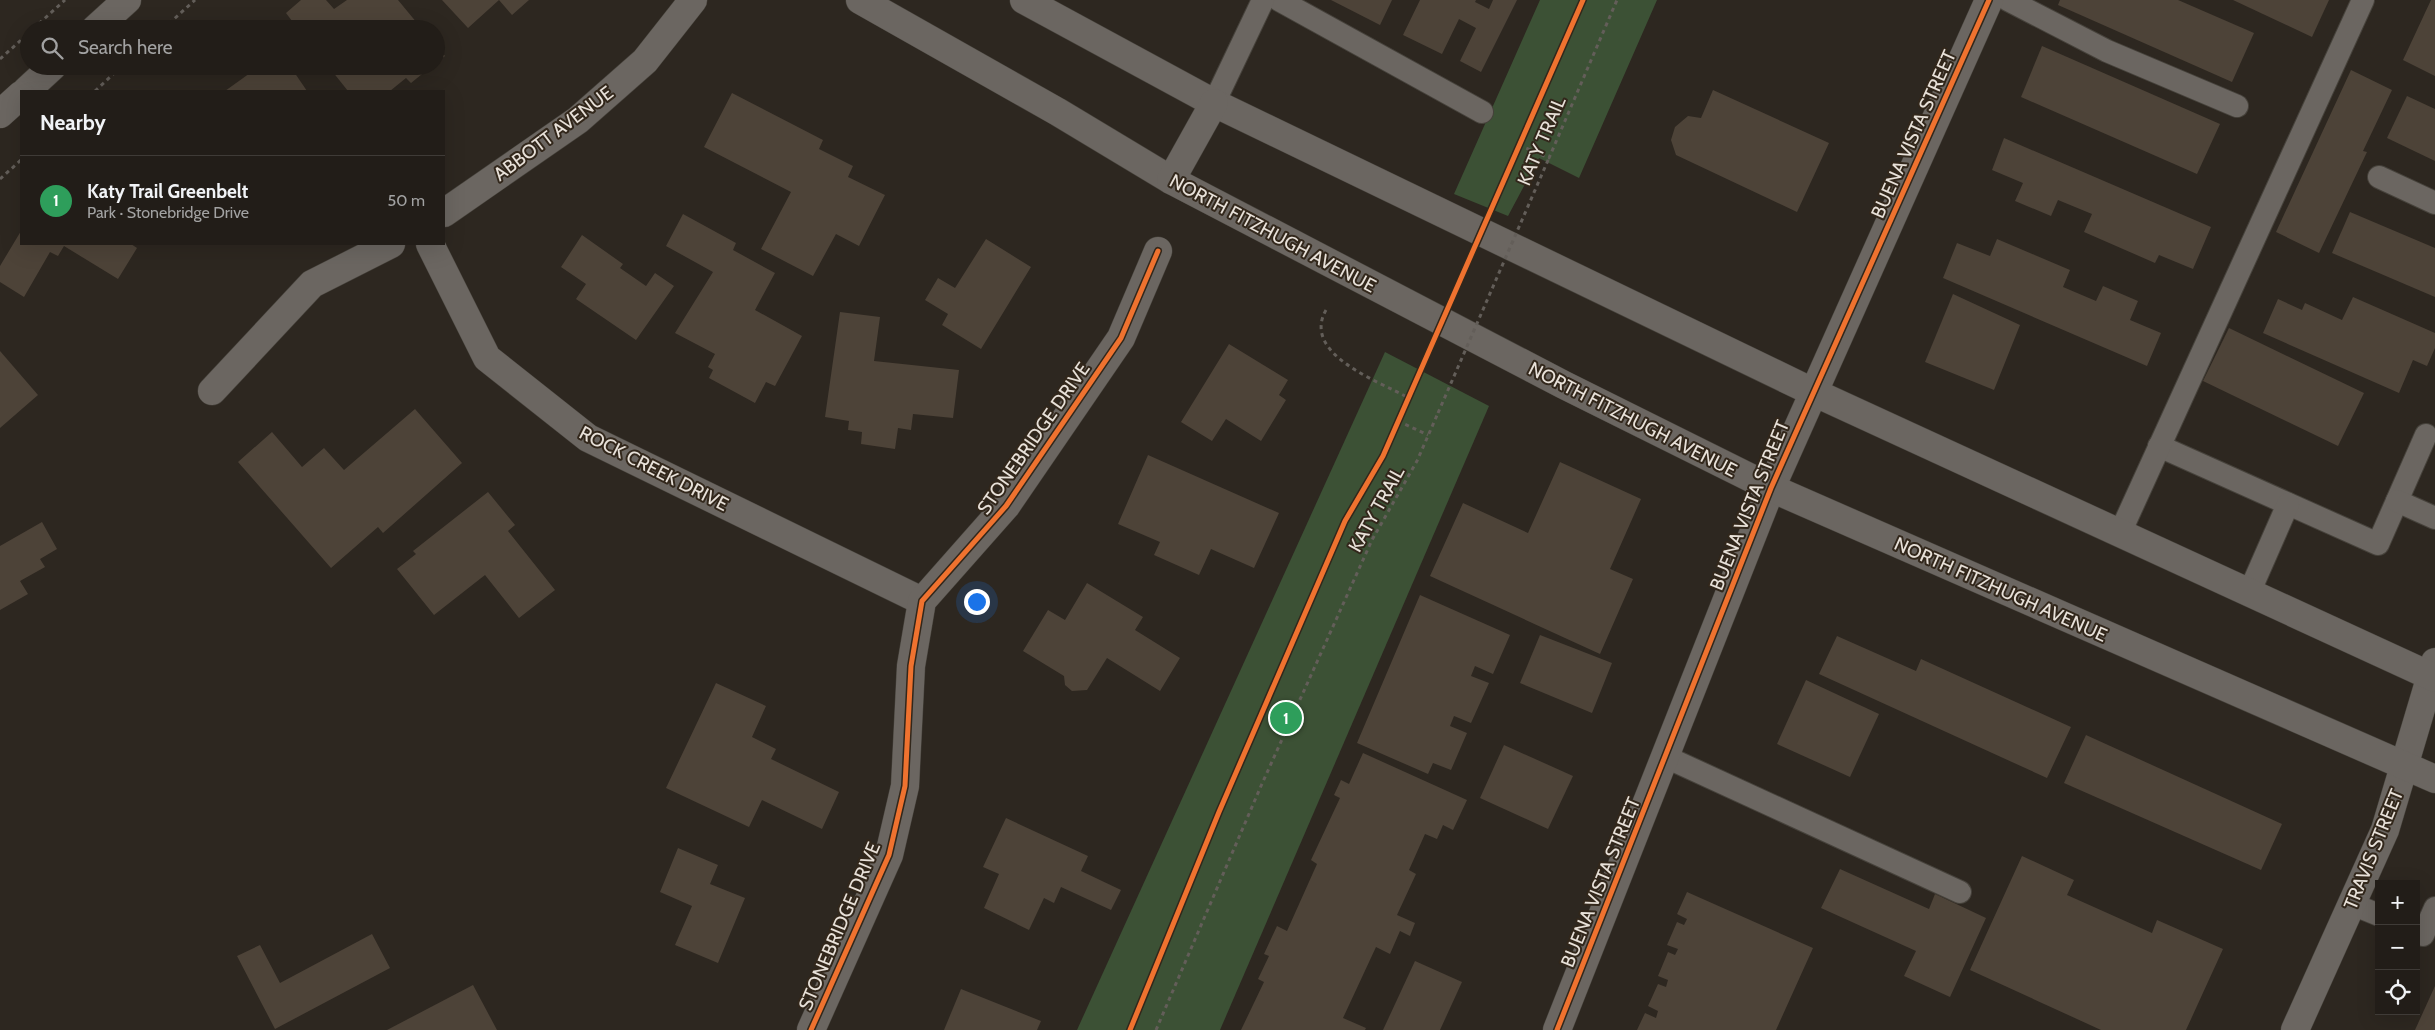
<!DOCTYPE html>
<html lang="en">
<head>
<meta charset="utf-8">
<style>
	:root { --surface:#221d18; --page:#2a2621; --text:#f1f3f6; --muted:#a2a2a2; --line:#3f3b37; --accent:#a7a098 }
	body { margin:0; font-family:Cabin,sans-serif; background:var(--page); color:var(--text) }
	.controls { position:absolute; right:15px; bottom:15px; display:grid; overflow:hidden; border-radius:0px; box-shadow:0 5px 20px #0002 }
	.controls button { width:45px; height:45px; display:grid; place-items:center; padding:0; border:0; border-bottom:1px solid var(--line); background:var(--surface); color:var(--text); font:25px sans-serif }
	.you { position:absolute; left:976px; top:601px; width:18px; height:18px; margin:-12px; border:4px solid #fff; border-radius:50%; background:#1a73e8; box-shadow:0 0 0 8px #1a73e833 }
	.badge { display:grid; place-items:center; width:32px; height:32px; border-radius:50%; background:var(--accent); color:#fff; font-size:16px; font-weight:700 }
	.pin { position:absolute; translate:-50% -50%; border:2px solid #fff; box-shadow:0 1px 5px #0006 }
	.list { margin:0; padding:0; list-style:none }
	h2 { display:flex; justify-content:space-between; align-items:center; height:65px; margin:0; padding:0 20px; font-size:21px }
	h2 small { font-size:16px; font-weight:400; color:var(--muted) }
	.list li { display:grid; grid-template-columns:32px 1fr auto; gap:15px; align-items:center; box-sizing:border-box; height:90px; padding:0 20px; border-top:1px solid var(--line) }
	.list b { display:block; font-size:19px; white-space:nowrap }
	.list p { margin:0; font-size:16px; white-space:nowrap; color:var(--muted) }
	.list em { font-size:16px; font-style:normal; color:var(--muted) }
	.icon { flex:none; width:28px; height:28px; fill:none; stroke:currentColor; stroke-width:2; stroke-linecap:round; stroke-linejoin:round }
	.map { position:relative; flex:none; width:2435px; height:1030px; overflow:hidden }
	.search { position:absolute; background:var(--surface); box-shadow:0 5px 20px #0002; left:20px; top:20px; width:425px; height:55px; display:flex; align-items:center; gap:12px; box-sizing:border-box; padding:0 18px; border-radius:28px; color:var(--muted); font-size:19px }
	.panel { position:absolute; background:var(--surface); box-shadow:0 5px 20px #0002; left:20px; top:90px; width:425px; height:155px; border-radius:0px }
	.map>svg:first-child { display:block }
	.green { fill:#3c5135 }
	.building { fill:#4d4338 }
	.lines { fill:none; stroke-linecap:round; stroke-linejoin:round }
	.service-casing { stroke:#46423b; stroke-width:24 }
	.minor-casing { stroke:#46423b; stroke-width:29 }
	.secondary-casing { stroke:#46423b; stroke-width:29 }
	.path { stroke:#635e59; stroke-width:3; stroke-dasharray:4 4; stroke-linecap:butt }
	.service { stroke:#6b6661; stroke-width:22 }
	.minor { stroke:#6b6661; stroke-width:28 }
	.secondary { stroke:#6b6661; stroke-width:28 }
	.path-bridge { stroke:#635e59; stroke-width:3; stroke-dasharray:4 4; stroke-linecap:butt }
	.cycleway-casing { stroke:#32271b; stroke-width:8 }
	.cycleway { stroke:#ef722f; stroke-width:5 }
	.labels { text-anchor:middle; stroke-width:4; stroke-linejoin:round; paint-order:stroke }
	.street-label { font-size:19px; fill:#e8e1d9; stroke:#32271b }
</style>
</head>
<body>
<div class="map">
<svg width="2435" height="1030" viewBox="0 0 2435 1030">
	<rect width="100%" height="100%" fill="#2d2720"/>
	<g class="green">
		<polygon points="1540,0 1657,0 1579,178 1539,158 1508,216 1454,194"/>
		<polygon points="1385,352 1489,406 1220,1030 1077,1030"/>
	</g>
	<g class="building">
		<polygon points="301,0 326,0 334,9 347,0 398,0 422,29 298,29 286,13"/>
		<polygon points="442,0 529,0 512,15 499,0 468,28"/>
		<polygon points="1331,0 1392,0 1380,25"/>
		<polygon points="1420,0 1476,0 1475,2 1489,9 1493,0 1517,0 1481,72 1460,61 1476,28 1459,19 1442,54 1403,35"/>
		<polygon points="2060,0 2178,0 2254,33 2232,82 2058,5"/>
		<polygon points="2233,0 2329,0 2312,37"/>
		<polygon points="2431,0 2435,0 2435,76 2403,60"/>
		<polygon points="436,46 445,56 436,63"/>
		<polygon points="2042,46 2220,124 2197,174 2021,97"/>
		<polygon points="260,66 290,66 307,91 225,91"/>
		<polygon points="328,66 432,66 411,83 406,78 390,91 348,91"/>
		<polygon points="2351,70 2392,90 2363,151 2367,152 2319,253 2276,232"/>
		<polygon points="1713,90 1829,143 1797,212 1676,155 1671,140 1675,127 1688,116 1701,118"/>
		<polygon points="732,93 823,140 819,149 853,166 848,177 885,195 859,246 836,234 813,276 761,249 791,192 704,147"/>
		<polygon points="2407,96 2435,109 2435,161 2387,138"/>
		<polygon points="2004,138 2211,227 2193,269 2159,255 2155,263 2084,232 2092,214 2058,200 2051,216 2015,201 2023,183 1992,170"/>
		<polygon points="2350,212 2435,248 2435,297 2332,253"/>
		<polygon points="683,214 736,243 733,250 775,273 755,310 802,336 775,386 766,382 755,403 709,378 713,370 708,367 715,354 675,333 713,272 666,246"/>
		<polygon points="21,231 21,244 131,244 137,248 118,279 64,246 58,256 50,252 24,297 0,282 0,266"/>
		<polygon points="582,235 623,264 620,268 646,286 655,273 674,286 636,340 576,299 586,284 561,267"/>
		<polygon points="986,239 1031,267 981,349 942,325 948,314 925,300 938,278 955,288"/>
		<polygon points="1997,239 2070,270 2063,287 2096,301 2103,286 2138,301 2130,320 2161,333 2147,366 1943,278 1957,243 1990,256"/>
		<polygon points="1953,294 2020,325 1994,390 1925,362"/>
		<polygon points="2353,297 2435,333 2435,348 2427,366 2413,360 2399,393 2263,333 2278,299 2302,310 2305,303 2342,320"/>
		<polygon points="840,312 880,317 874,361 959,370 953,418 913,414 911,430 898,428 895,449 861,444 862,432 848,430 849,421 825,417"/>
		<polygon points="2229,328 2364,393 2338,446 2203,381"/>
		<polygon points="1229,344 1288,380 1279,395 1286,400 1261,441 1226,419 1212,441 1181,422"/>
		<polygon points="0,351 38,395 0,428"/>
		<polygon points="415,409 462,463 383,533 378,527 331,568 238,462 272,432 302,467 324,448 344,470"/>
		<polygon points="1148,455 1279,513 1254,568 1211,549 1199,575 1154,555 1160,542 1118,524"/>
		<polygon points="1560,462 1641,499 1610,569 1633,579 1600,654 1430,576 1463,503 1528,533"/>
		<polygon points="488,492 515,525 508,531 555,590 519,618 485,575 434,615 397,569 416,554 413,551"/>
		<polygon points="42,522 57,549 40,559 45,567 20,581 28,594 0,610 0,546"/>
		<polygon points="1087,583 1143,617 1135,630 1180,658 1160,691 1107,658 1087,690 1072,691 1065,685 1064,676 1023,651 1048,610 1065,620"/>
		<polygon points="1420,595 1510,635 1493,674 1475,666 1471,676 1489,683 1471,723 1454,716 1450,726 1467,733 1451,770 1433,763 1428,774 1357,743"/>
		<polygon points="1540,635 1612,663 1592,713 1520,683"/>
		<polygon points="1837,636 1916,671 1921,659 2071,727 2047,778 1819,674"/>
		<polygon points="1806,680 1879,714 1850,777 1777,744"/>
		<polygon points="716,683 766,706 752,737 776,749 771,759 839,792 822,829 762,800 749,827 666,788"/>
		<polygon points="2086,735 2282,824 2261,870 2064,783"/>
		<polygon points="1504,745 1573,776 1548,829 1480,798"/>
		<polygon points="1363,753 1467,800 1453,830 1443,825 1437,839 1425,834 1409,870 1416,874 1397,915 1415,923 1410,936 1400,931 1390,954 1376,947 1343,1018 1366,1028 1365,1030 1241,1030 1264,982 1258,979 1269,956 1264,954 1277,926 1287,931 1317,864 1311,860 1340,798 1334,795 1341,780 1349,784"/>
		<polygon points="1006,818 1088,856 1081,871 1121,890 1111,910 1061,887 1054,903 1044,898 1029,930 984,908 999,874 983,867"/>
		<polygon points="678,848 718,865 710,884 745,898 718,963 675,945 692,906 660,892"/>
		<polygon points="2022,856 2074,880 2067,895 2152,933 2157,920 2223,949 2186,1030 2101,1030 1970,970"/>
		<polygon points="1840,869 1929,909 1935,894 1986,918 1950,997 1904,976 1916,951 1821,908"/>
		<polygon points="1687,892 1813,948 1776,1030 1637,1030 1645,1013 1656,1018 1658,1011 1648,1006 1658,984 1666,987 1668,980 1658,976 1668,952 1675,955 1678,949 1667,945 1677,922 1684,925 1687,919 1677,914"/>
		<polygon points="372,934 390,968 275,1029 237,956 260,945 280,983"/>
		<polygon points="1415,961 1462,982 1440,1030 1383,1030"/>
		<polygon points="473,985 497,1030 387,1030"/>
		<polygon points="2435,986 2435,1030 2415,1030"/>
		<polygon points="961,989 1041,1021 1037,1030 944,1030"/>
	</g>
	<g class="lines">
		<defs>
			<g id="service">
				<polyline points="1279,0 1482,112"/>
				<polyline points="2008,0 2107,51 2237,106"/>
				<polyline points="1214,103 1263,0"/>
				<polyline points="2379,177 2435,203"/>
				<polyline points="2159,446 2378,544 2426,435"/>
				<polyline points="2397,501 2435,518"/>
				<polyline points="2120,533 2363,0"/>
				<polyline points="2249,593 2288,504"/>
				<polyline points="1666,757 1960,892"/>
				<polyline points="2352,904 2379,915"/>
				<polyline points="2416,932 2423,935 2435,908"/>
			</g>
			<g id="minor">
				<polyline points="444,213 578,120 645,61 693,0"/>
				<polyline points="430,244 487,358 588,438 922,601"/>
				<polyline points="212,391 312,284 391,244"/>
				<polyline points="811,1030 889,855 905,786 911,666 922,601 1006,506 1121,338 1158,251"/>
				<polyline points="1557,1030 1771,488 1989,0"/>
				<polyline points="2295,1030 2385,830 2435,662"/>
			</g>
			<g id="secondary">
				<polyline points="860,0 1058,112 1171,180 1564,385 1771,488 2435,779"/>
				<polyline points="1024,0 1214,103 1813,392 2435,678"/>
				<polyline points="95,29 127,0"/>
				<polyline points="26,91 53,66"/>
				<polyline points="0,114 21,95"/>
				<polyline points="1171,180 1214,103"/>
			</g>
		</defs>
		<use href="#service" class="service-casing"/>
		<use href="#minor" class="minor-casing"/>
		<use href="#secondary" class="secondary-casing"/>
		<g class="path">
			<polyline points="33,29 65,0"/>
			<polyline points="163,29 195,0"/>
			<polyline points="0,59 29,33"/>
			<polyline points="95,91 122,66"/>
			<polyline points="1519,145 1549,158 1617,0"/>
			<polyline points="0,179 21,160"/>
			<path d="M 1326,310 C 1301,354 1378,381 1407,397"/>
			<polyline points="1398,421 1428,435"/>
			<polyline points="1156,1030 1261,786 1372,540 1417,461 1438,413"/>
		</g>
		<use href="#service" class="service"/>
		<use href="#minor" class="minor"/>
		<use href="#secondary" class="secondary"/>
		<polyline class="path-bridge" points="1438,413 1549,158"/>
		<defs>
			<g id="cycleway">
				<polyline points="811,1030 889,855 905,786 911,666 922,601 1006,506 1121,338 1158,251"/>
				<polyline points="1130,1030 1219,812 1345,521 1383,456 1583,0"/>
				<polyline points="1557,1030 1771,488 1989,0"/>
			</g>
		</defs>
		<use href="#cycleway" class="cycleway-casing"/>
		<use href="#cycleway" class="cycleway"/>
	</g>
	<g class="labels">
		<g class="street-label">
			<text transform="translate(553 133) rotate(-37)" y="7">ABBOTT AVENUE</text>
			<text transform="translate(1913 134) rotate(-66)" y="7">BUENA VISTA STREET</text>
			<text transform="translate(1541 141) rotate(-67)" y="7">KATY TRAIL</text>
			<text transform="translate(1273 233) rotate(28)" y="7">NORTH FITZHUGH AVENUE</text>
			<text transform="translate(1633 419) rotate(27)" y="7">NORTH FITZHUGH AVENUE</text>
			<text transform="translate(1033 438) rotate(-55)" y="7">STONEBRIDGE DRIVE</text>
			<text transform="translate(654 468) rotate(27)" y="7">ROCK CREEK DRIVE</text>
			<text transform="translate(1749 505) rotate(-68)" y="7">BUENA VISTA STREET</text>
			<text transform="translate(1376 509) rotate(-61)" y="7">KATY TRAIL</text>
			<text transform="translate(2001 589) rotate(24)" y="7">NORTH FITZHUGH AVENUE</text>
			<text transform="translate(2373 849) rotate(-68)" y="7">TRAVIS STREET</text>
			<text transform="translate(1600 882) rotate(-68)" y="7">BUENA VISTA STREET</text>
			<text transform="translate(839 926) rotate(-67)" y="7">STONEBRIDGE DRIVE</text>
		</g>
	</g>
</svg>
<div class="controls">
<button>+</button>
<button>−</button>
<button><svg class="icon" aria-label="locate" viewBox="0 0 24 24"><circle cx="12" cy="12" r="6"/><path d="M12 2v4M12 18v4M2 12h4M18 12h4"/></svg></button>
</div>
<div class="you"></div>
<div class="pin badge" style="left:1286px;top:718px;background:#2e9e5b">1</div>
<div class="search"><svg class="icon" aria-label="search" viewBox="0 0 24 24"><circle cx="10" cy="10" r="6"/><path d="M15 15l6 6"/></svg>Search here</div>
<section class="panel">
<h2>Nearby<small></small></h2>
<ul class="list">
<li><span class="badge" style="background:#2e9e5b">1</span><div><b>Katy Trail Greenbelt</b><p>Park · Stonebridge Drive</p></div><em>50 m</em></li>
</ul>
</section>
</div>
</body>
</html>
